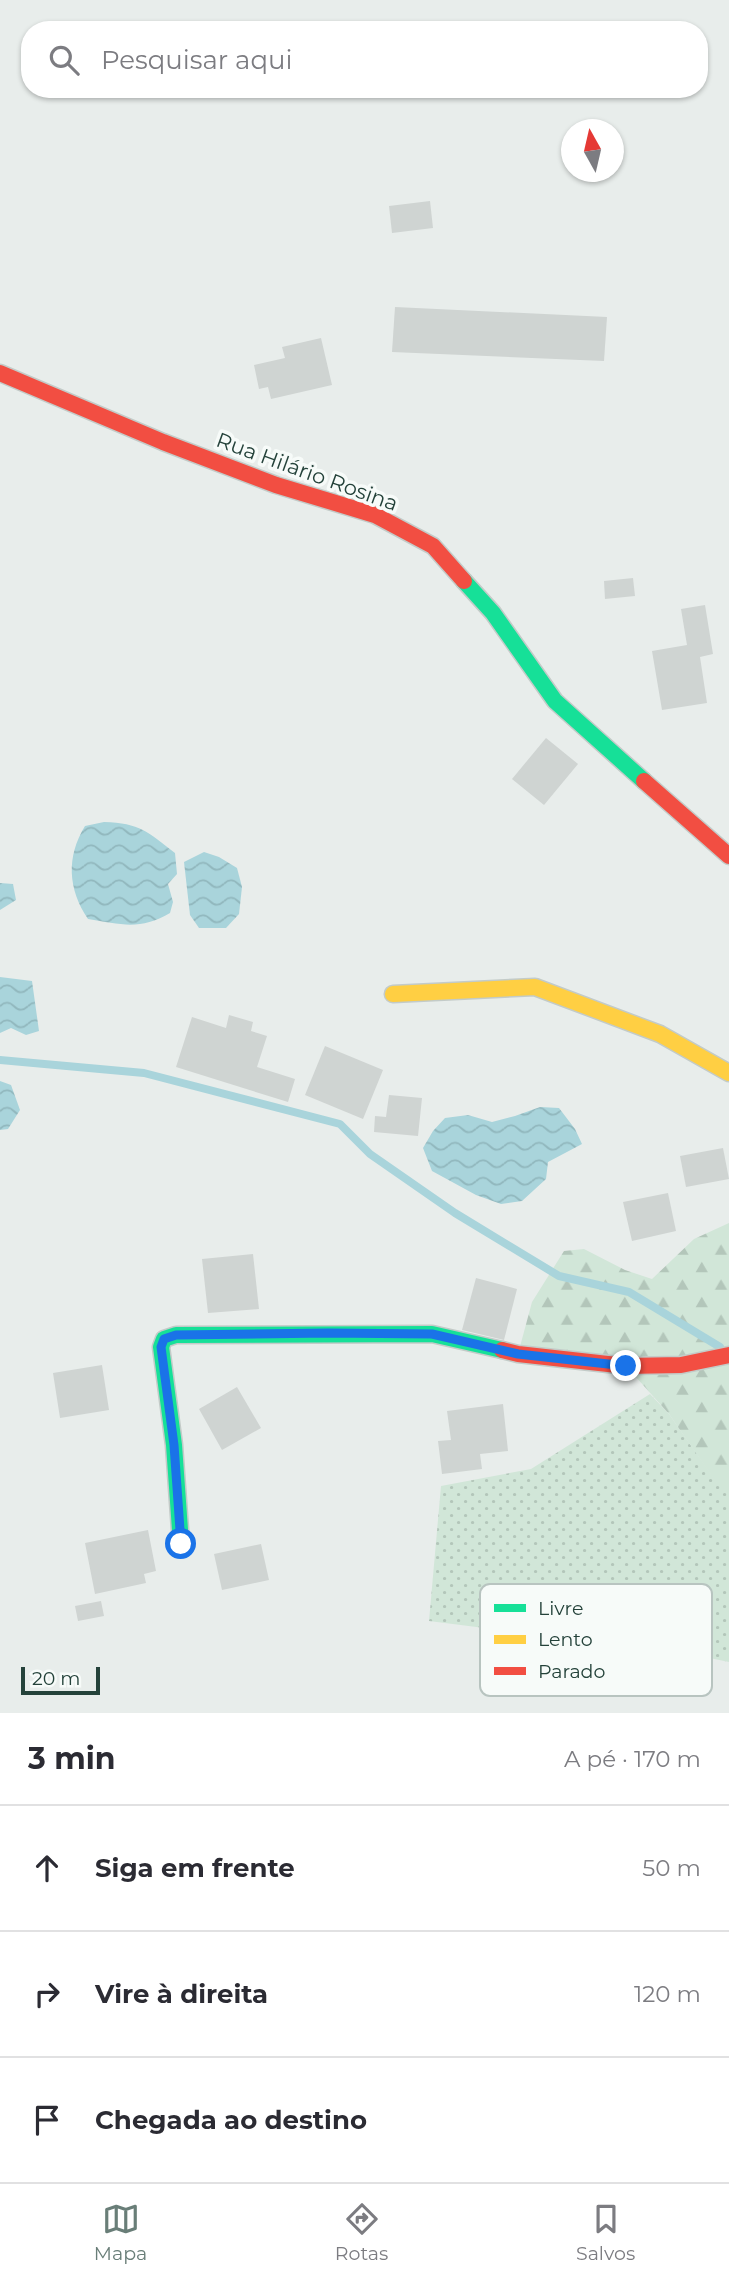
<!DOCTYPE html>
<html lang="pt">
<head>
<meta charset="utf-8">
<style>
	:root { --surface:#fff; --page:#f2f2f3; --text:#2b2b33; --muted:#7c7c81; --line:#e1e1e2; --accent:#697e78 }
	body { margin:0; font-family:Montserrat,sans-serif; background:var(--page); color:var(--text) }
	.compass { position:absolute; left:561px; top:119px; width:63px; height:63px; border-radius:50%; background:var(--surface); box-shadow:0 2px 5px #0004; rotate:352deg }
	.scale { position:absolute; left:21px; bottom:18px; width:79px; box-sizing:border-box; padding-left:7px; border:4px solid #24423a; border-top:0; font-size:19px; line-height:24px; white-space:nowrap; color:#24423a; -webkit-text-stroke:5px #f7fbf9; paint-order:stroke }
	.stop { position:absolute; width:21px; height:21px; margin:-16px; border:5px solid #1a73e8; border-radius:50%; background:#fff }
	.stop.end { background:#1a73e8; border-color:#fff; box-shadow:0 2px 7px #0008 }
	.list { margin:0; padding:0; list-style:none }
	h2 { display:flex; justify-content:space-between; align-items:center; height:91px; margin:0; padding:0 28px; font-size:30px }
	h2 small { font-size:23px; font-weight:400; color:var(--muted) }
	.list li { display:grid; grid-template-columns:46px 1fr auto; gap:21px; align-items:center; box-sizing:border-box; height:126px; padding:0 28px; border-top:2px solid var(--line) }
	.list b { display:block; font-size:26px; white-space:nowrap }
	.list em { font-size:23px; font-style:normal; color:var(--muted) }
	.icon { flex:none; width:38px; height:38px; fill:none; stroke:currentColor; stroke-width:2; stroke-linecap:round; stroke-linejoin:round }
	.map { position:relative; flex:none; width:729px; height:1713px; overflow:hidden }
	.search { position:absolute; background:var(--surface); box-shadow:0 2px 5px #0004; left:21px; right:21px; top:21px; height:77px; display:flex; align-items:center; gap:18px; box-sizing:border-box; padding:0 24px; border-radius:28px; color:var(--muted); font-size:26px }
	.sheet { height:469px; background:var(--surface) }
	nav { display:flex; justify-content:space-around; align-items:center; box-sizing:border-box; height:98px; border-top:2px solid var(--line); background:var(--surface); font-size:19px; color:var(--muted) }
	nav a { display:grid; justify-items:center; gap:4px }
	nav .on { color:var(--accent) }
	.map>svg:first-child { display:block }
	.grass { fill:url(#grass-dots) }
	.forest { fill:url(#forest-firs) }
	.water { fill:url(#water-waves) }
	.lines { fill:none; stroke-linecap:round; stroke-linejoin:round }
	.stream { stroke:#a9d4db; stroke-width:8 }
	.building { fill:#cfd4d2 }
	.fast-casing { stroke:#c3cbc8; stroke-width:19 }
	.slow-casing { stroke:#c3cbc8; stroke-width:19 }
	.jam-casing { stroke:#c3cbc8; stroke-width:19 }
	.fast { stroke:#16e098; stroke-width:16 }
	.slow { stroke:#ffcf43; stroke-width:16 }
	.jam { stroke:#f24e42; stroke-width:16 }
	.route { stroke:#1a73e8; stroke-width:9 }
	.labels { text-anchor:middle; stroke-width:7; stroke-linejoin:round; paint-order:stroke }
	.street-label { font-size:21px; fill:#24423a; stroke:#f7fbf9 }
	.key { fill:#f7fbf9; stroke:#b8c4c0; stroke-width:2 }
	.key-label { font-size:19px; fill:#24423a }
</style>
</head>
<body>
<div class="map">
<svg width="729" height="1713" viewBox="0 0 729 1713">
	<defs>
		<pattern id="grass-dots" width="8" height="8" patternUnits="userSpaceOnUse" patternTransform="scale(1.75)"><rect width="8" height="8" fill="#d1e6d8"/><path d="M2 2h.1M6 6h.1" fill="none" stroke="#b3c6ba" stroke-width="1.8" stroke-linecap="round"/></pattern>
		<pattern id="forest-firs" width="22" height="20" patternUnits="userSpaceOnUse" patternTransform="scale(1.75)"><rect width="22" height="20" fill="#d1e6d8"/><path d="M5 1l3.5 6h-7zM16 11l3.5 6h-7z" fill="#b3c6ba"/></pattern>
		<pattern id="water-waves" width="16" height="10" patternUnits="userSpaceOnUse" patternTransform="scale(1.75)"><rect width="16" height="10" fill="#a9d4db"/><path d="M0 5q4-4 8 0t8 0" fill="none" stroke="#91b7bd"/></pattern>
	</defs>
	<rect width="100%" height="100%" fill="#e8edeb"/>
	<polygon class="grass" points="650,1394 669,1414 718,1484 729,1484 729,1662 695,1655 429,1621 441,1486 531,1469"/>
	<polygon class="forest" points="729,1223 729,1484 718,1485 669,1414 626,1366 518,1354 532,1302 564,1251 584,1249 625,1270 652,1279 694,1239"/>
	<g class="water">
		<path d="M 104,822 C 140,823 148,832 175,853 L 177,874 L 168,884 L 173,902 L 170,913 C 140,931 120,924 88,919 C 68,889 66,857 85,826 Z"/>
		<polygon points="204,852 219,857 237,868 242,887 239,914 226,928 199,928 190,915 184,862"/>
		<polygon points="0,883 13,884 16,900 0,910"/>
		<polygon points="0,977 32,981 39,1031 26,1035 11,1028 0,1033"/>
		<polygon points="0,1081 11,1085 20,1110 8,1129 0,1130"/>
		<polygon points="540,1107 559,1108 575,1129 582,1144 548,1162 546,1179 522,1201 501,1204 476,1195 432,1171 423,1148 433,1131 445,1118 468,1115 492,1122 515,1116"/>
	</g>
	<g class="lines">
		<polyline class="stream" points="0,1060 144,1073 340,1124 370,1154 455,1213 559,1276 629,1292 720,1347"/>
	</g>
	<g class="building">
		<polygon points="430,201 433,228 392,233 389,206"/>
		<polygon points="395,307 607,317 604,361 392,352"/>
		<polygon points="321,338 332,385 271,399 268,387 259,389 254,365 285,358 282,347"/>
		<polygon points="633,578 635,596 605,599 604,581"/>
		<polygon points="705,605 713,654 700,657 707,703 662,710 652,651 687,645 681,609"/>
		<polygon points="546,738 578,764 544,805 512,779"/>
		<polygon points="229,1015 253,1022 251,1031 267,1036 257,1067 295,1079 288,1102 176,1067 192,1017 226,1028"/>
		<polygon points="325,1046 383,1070 363,1119 305,1095"/>
		<polygon points="389,1095 422,1098 418,1136 374,1132 375,1116 386,1117"/>
		<polygon points="723,1148 729,1179 686,1187 680,1156"/>
		<polygon points="668,1193 676,1231 632,1241 623,1202"/>
		<polygon points="253,1254 259,1309 208,1313 202,1259"/>
		<polygon points="476,1278 517,1289 504,1340 462,1330"/>
		<polygon points="102,1365 109,1410 60,1418 53,1373"/>
		<polygon points="237,1387 261,1428 222,1450 199,1409"/>
		<polygon points="503,1404 508,1451 480,1454 482,1469 442,1474 438,1441 451,1440 447,1411"/>
		<polygon points="148,1530 156,1571 144,1574 146,1583 95,1594 85,1543"/>
		<polygon points="261,1544 269,1580 222,1590 214,1554"/>
		<polygon points="101,1601 104,1616 78,1621 75,1606"/>
	</g>
	<g class="lines">
		<defs>
			<g id="fast">
				<polyline points="464,581 493,613 555,701 644,781"/>
				<polyline points="181,1544 174,1445 161,1347 164,1339 176,1335 432,1334 502,1350"/>
			</g>
			<polyline id="slow" points="393,994 535,987 660,1034 729,1073"/>
			<g id="jam">
				<polyline points="0,373 163,442 276,485 375,515 433,546 464,581"/>
				<polyline points="644,781 729,856"/>
				<polyline points="502,1350 518,1354 626,1366 681,1365 729,1355"/>
			</g>
		</defs>
		<use href="#fast" class="fast-casing"/>
		<use href="#slow" class="slow-casing"/>
		<use href="#jam" class="jam-casing"/>
		<use href="#fast" class="fast"/>
		<use href="#slow" class="slow"/>
		<use href="#jam" class="jam"/>
	</g>
	<g class="lines">
		<polyline class="route" points="181,1544 174,1445 161,1347 164,1339 176,1335 328,1333 432,1334 518,1354 626,1366"/>
	</g>
	<g class="labels">
		<g class="street-label">
			<text transform="translate(307 472) rotate(20)" y="7">Rua Hilário Rosina</text>
		</g>
	</g>
	<rect x="480" y="1584" width="232" height="112" rx="10" class="key"/>
	<rect x="494" y="1604" width="32" height="8" fill="#16e098"/>
	<rect x="494" y="1635" width="32" height="9" fill="#ffcf43"/>
	<rect x="494" y="1667" width="32" height="8" fill="#f24e42"/>
	<g class="key-label">
		<text x="538" y="1615">Livre</text>
		<text x="538" y="1646">Lento</text>
		<text x="538" y="1678">Parado</text>
	</g>
</svg>
<svg class="compass" viewBox="-18 -18 36 36"><path d="M0-13l5 13h-10z" fill="#e53935"/><path d="M0 13l5-13h-10z" fill="#7c7c81"/></svg>
<div class="scale">20 m</div>
<div class="stop" style="left:181px;top:1544px"></div>
<div class="stop end" style="left:626px;top:1366px"></div>
<div class="search"><svg class="icon" aria-label="search" viewBox="0 0 24 24"><circle cx="10" cy="10" r="6"/><path d="M15 15l6 6"/></svg>Pesquisar aqui</div>
</div>
<section class="sheet">
<h2>3 min<small>A pé · 170 m</small></h2>
<ul class="list">
<li><svg class="icon" aria-label="ahead" viewBox="0 0 24 24"><path d="M12 20V5M6 11l6-6 6 6"/></svg><div><b>Siga em frente</b></div><em>50 m</em></li>
<li><svg class="icon" aria-label="right" viewBox="0 0 24 24"><path d="M7 20v-9h11M14 6l5 5-5 5"/></svg><div><b>Vire à direita</b></div><em>120 m</em></li>
<li><svg class="icon" aria-label="arrive" viewBox="0 0 24 24"><path d="M6 21V4h12l-3 4 3 4H6"/></svg><div><b>Chegada ao destino</b></div></li>
</ul>
</section>
<nav>
<a class="on"><svg class="icon" aria-label="map" viewBox="0 0 24 24"><path d="M3 6l6-2 6 2 6-2v14l-6 2-6-2-6 2zM9 4v14M15 6v14"/></svg>Mapa</a>
<a><svg class="icon" aria-label="directions" viewBox="0 0 24 24"><path d="M12 3l9 9-9 9-9-9zM9 14v-3h6M13 9l2 2-2 2"/></svg>Rotas</a>
<a><svg class="icon" aria-label="saved" viewBox="0 0 24 24"><path d="M7 4h10v16l-5-4-5 4z"/></svg>Salvos</a>
</nav>
</body>
</html>
